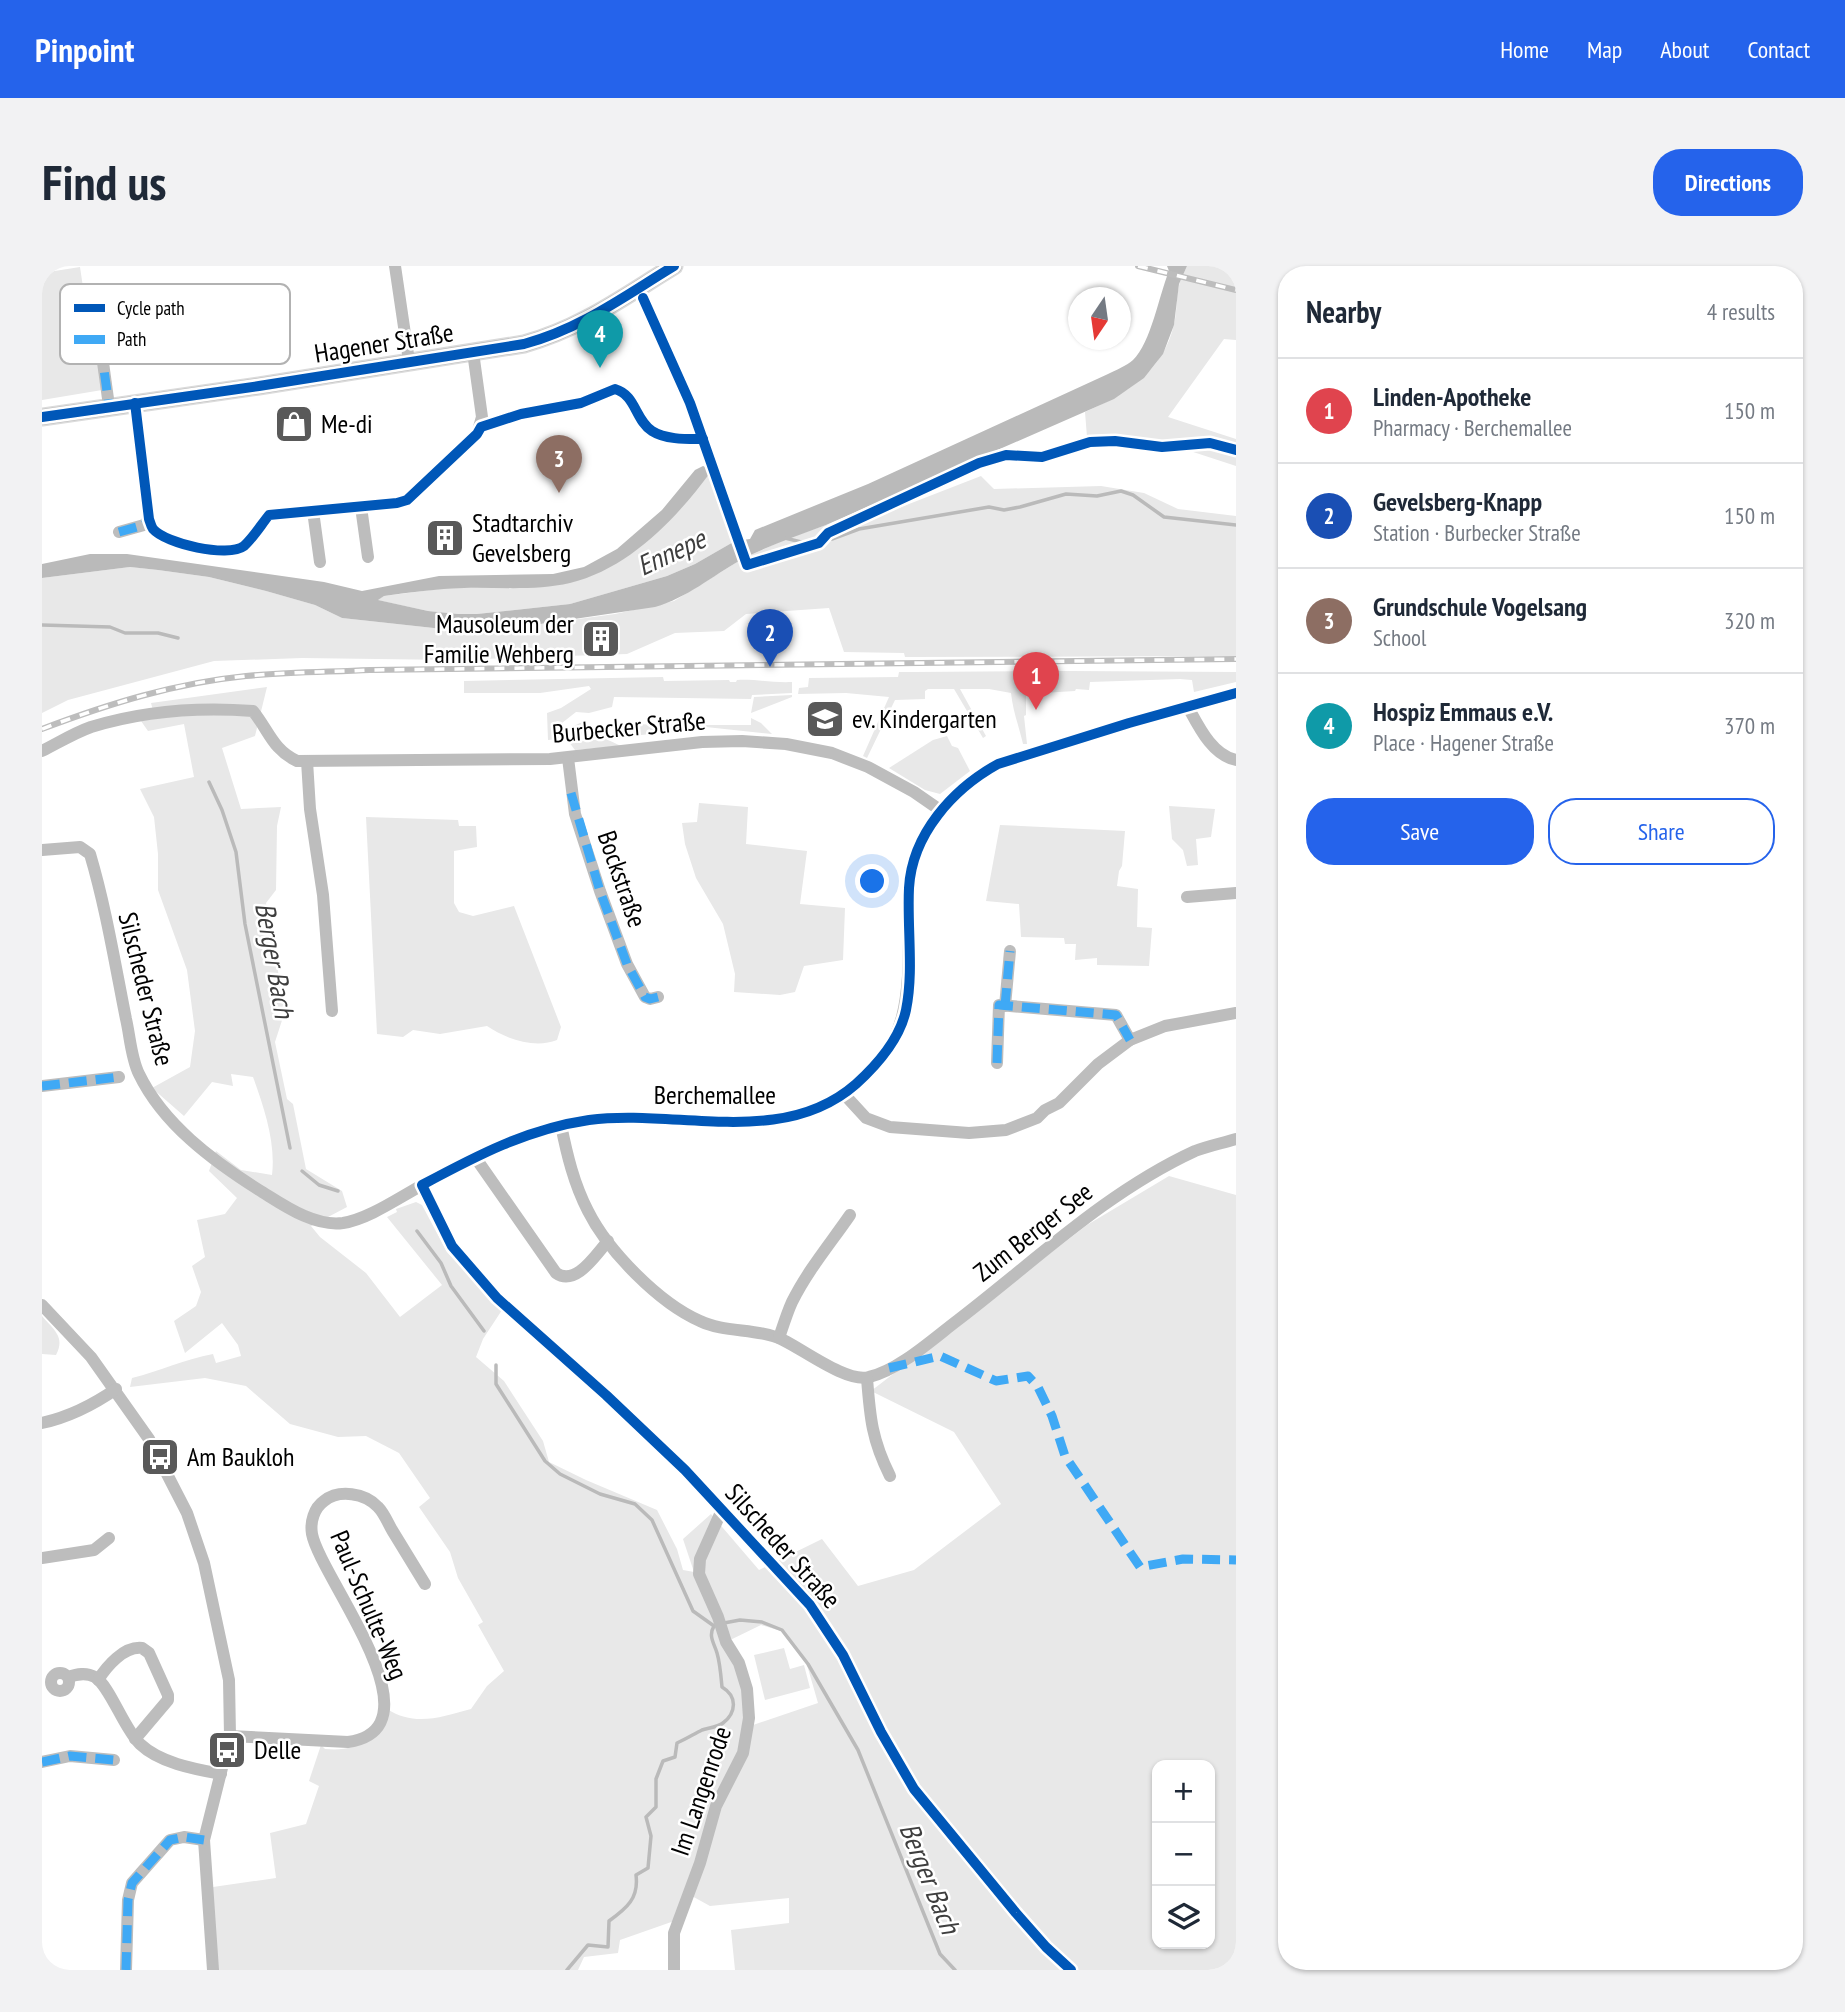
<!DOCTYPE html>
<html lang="en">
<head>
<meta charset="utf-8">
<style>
	:root { --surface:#fff; --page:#f2f2f3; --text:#1f2937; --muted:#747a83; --line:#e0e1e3; --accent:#2563eb }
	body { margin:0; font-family:"PT Sans Narrow",sans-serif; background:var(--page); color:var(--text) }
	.controls { position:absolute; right:21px; bottom:21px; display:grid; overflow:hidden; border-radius:14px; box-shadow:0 2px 5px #0004 }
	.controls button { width:63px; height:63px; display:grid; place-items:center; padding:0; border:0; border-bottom:2px solid var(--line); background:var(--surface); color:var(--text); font:35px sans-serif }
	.compass { position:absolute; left:1026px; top:21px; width:63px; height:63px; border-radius:50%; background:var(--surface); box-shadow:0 2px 5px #0004; rotate:193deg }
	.you { position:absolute; left:831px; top:616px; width:24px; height:24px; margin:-18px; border:5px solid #fff; border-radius:50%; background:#1a73e8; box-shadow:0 0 0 10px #1a73e833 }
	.badge { display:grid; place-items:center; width:46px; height:46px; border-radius:50%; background:var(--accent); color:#fff; font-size:23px; font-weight:700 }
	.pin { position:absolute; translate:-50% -58px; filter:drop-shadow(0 2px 4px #0008) }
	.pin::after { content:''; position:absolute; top:37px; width:24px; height:21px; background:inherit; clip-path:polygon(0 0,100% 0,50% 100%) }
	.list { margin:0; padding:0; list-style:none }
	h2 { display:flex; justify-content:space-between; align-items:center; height:91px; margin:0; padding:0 28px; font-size:30px }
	h2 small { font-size:23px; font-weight:400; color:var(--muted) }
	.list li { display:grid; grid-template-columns:46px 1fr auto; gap:21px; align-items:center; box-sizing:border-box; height:105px; padding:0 28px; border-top:2px solid var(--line) }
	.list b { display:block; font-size:26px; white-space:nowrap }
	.list p { margin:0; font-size:23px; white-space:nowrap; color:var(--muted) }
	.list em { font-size:23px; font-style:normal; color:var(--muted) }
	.actions { display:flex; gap:14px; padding:21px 28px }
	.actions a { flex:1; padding:16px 0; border:2px solid var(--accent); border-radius:28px; text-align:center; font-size:24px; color:var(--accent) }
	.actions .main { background:var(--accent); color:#fff }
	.icon { flex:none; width:38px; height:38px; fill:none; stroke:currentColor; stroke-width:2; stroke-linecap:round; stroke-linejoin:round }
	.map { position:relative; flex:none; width:1194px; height:1704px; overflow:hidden; border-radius:28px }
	header { display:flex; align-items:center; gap:42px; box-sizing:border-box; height:98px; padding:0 35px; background:var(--accent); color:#fff }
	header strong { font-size:33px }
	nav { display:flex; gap:38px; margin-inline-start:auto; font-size:24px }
	.intro { display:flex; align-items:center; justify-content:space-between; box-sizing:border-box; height:168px; padding:0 42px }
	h1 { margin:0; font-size:49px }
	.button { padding:18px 32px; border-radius:28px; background:var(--accent); color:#fff; font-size:24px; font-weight:700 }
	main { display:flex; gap:42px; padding:0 42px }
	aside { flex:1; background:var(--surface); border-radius:28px; box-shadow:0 2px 5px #0004 }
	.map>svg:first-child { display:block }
	.green { fill:#e8e8e8; fill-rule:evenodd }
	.water { fill:#bababa }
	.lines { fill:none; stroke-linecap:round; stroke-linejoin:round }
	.stream { stroke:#bababa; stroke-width:3.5 }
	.major-casing { stroke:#dbdbdb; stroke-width:19 }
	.minor { stroke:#bdbdbd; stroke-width:12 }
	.major { stroke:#bdbdbd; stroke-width:16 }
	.rail-casing { stroke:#bdbdbd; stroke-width:6 }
	.rail { stroke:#fff; stroke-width:3.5; stroke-dasharray:10; stroke-linecap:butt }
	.quiet { stroke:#3fa9f5; stroke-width:9; stroke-dasharray:18 9; stroke-linecap:butt }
	.cycleway-casing { stroke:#fff; stroke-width:15 }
	.cycleway { stroke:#0057b8; stroke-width:10 }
	.labels { text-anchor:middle; stroke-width:5; stroke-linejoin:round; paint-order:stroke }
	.street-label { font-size:26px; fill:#000; stroke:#fff }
	.poi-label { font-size:26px; fill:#000; stroke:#fff; text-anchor:start }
	.water-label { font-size:28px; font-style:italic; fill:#3e3e3e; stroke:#fff }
	.key { fill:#fff; stroke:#b2b2b2; stroke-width:2 }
	.key-label { font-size:19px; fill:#000 }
</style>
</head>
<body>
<header>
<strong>Pinpoint</strong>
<nav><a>Home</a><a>Map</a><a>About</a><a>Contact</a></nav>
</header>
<div class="intro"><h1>Find us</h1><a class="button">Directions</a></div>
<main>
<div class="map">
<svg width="1194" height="1704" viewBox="0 0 1194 1704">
	<rect width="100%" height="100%" fill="#fff"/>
	<g class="green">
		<path d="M 1145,0 L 1194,0 L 1194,74 L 1182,73 L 1126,151 L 1194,173 L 1194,200 L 1142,183 L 1089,170 L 1045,171 L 1043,146 C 1084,128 1122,105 1132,58 C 1135,46 1134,33 1137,20 C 1138,13 1142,7 1145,0 Z"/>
		<polygon points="38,1 44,41 48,40 60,124 0,134 0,7"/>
		<polygon points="668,207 693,275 653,298 625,310 528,338 435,348 416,348 386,345 335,334 342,330 397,323 526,317 595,283 630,252"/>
		<polygon points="939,210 952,223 1059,220 1102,227 1136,243 1194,250 1194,390 863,391 862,387 802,386 787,342 704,348 682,365 633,367 585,388 411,394 260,392 172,395 26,434 0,447 0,312 88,301 116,304 167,311 224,325 273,339 300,352 410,364 485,360 573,348 632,335 700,293 744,273 784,259 831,252"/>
		<path d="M 1027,405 L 1194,406 L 1194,416 L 1152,426 L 1150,414 L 1138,413 L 1048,416 L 1047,424 L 1034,423 L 1033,425 L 984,428 L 984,449 L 982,450 L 985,478 L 981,478 C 977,460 971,446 969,427 L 947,423 L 918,423 L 944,470 L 941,472 L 912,423 L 886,423 L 883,425 L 883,433 L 853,434 L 825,492 L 821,490 L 847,431 L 804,427 L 756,428 L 757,422 L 766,421 L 767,412 L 856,411 L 857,406 L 872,406 Z"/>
		<path d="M 621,411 L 622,415 L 687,414 L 688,416 L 694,416 L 695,414 C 714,413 731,417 750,416 L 750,427 L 710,429 L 709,433 L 572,431 L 570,441 L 547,447 L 534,446 L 520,457 L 515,455 L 513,459 L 518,462 L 517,473 L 506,474 L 505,447 L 519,442 L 549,423 L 547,420 L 498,427 L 422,427 L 422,415 Z"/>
		<path d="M 225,421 L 213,470 L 180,482 L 199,543 L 239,541 L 235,560 L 234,624 L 224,637 L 243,745 L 233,776 L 245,833 L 251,838 L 264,903 L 300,925 L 305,941 L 269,960 L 278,971 L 324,1007 L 358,1051 L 400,1019 L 345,951 L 355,946 L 354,943 L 374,936 L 380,939 L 405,986 L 460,1044 L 441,1073 L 434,1091 L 462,1115 L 501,1175 L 507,1196 L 544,1214 L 615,1244 L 635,1283 L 641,1304 L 652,1306 L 641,1273 L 669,1248 L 717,1304 L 780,1273 L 816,1320 L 872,1304 L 959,1238 L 912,1166 L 829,1125 L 1045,959 L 1127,910 L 1194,929 L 1194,1704 L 693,1704 L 689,1664 L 747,1657 L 747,1632 L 668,1640 L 648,1629 L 659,1597 L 674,1540 L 702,1488 L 708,1453 L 711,1459 L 776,1437 L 765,1399 L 739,1365 L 719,1359 L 682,1377 C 711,1427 708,1467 684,1519 C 681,1525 676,1531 673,1537 C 665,1555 663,1576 657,1594 C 651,1614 642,1634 635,1654 L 578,1674 L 576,1687 L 542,1691 L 536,1704 L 174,1704 L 170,1680 L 171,1621 L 234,1612 L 228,1567 L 264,1558 L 277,1520 L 267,1515 L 279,1479 L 283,1483 C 317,1486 331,1473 345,1443 C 373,1461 399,1451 429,1443 L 445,1420 L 462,1405 L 436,1359 L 441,1356 L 416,1312 L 408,1286 L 377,1241 L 388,1232 L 357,1187 L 324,1170 L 296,1171 L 248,1158 L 204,1120 L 163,1112 L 88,1121 L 90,1112 C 118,1105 143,1093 171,1088 L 174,1097 L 199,1090 L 196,1079 L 180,1057 L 143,1087 L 132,1055 L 154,1040 L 159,1026 L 150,1000 L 163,991 L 155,954 L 183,948 L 195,932 L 167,905 L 174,885 L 199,904 L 230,909 C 234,877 222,841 211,811 L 189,808 L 191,820 L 170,816 L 142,850 L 110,822 L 148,801 L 153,765 L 145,704 L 116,624 L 116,588 L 112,551 L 98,523 L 152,511 L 142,458 L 106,465 L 99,455 L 113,452 L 109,437 ZM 1115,1499 L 1168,1499 L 1168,1678 L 1115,1678 Z"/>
		<polygon points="750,429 750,431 709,447 712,431"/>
		<polygon points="709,452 719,457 730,468 664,461 664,459 709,459"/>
		<polygon points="538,457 551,461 560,468 526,472 530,461"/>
		<polygon points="573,458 660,459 659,463 615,467 613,465 608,465 609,468 589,470 570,461"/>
		<polygon points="905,470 910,480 916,482 928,505 898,528 883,524 847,502 891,474"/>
		<polygon points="564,473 579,480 533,484 527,476"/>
		<polygon points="657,537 706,541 704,578 765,585 758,638 803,642 801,694 762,700 753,726 738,729 692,726 693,708 681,658 654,612 643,578 640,557 655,556"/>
		<polygon points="1127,540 1173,543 1169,571 1154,573 1156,599 1145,600 1141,584 1130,573"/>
		<path d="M 324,551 L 416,554 L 417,560 L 434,560 L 435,581 L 412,585 L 412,637 L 417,646 L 431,650 L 472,640 L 519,761 L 515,774 C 493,783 464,773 445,760 L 398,768 L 371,764 L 361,771 L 335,768 Z"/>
		<polygon points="958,559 1083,565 1080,600 1077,605 1075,620 1096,623 1095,661 1110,662 1107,700 1055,699 1055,692 1033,694 1034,678 1023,678 1022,672 979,671 977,638 944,635"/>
		<path d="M 0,1050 C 11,1063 24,1071 14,1089 L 0,1088 Z"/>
		<polygon points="742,1382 748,1403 762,1399 768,1422 723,1434 712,1389"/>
	</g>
	<path class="water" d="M 1125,0 L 1145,0 L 1137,18 L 1132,59 L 1121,88 L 1102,112 L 1072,133 L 784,259 C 755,270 725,280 699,294 C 670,310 645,332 613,341 L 485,360 L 410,364 L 300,352 L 273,339 L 224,325 L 167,311 L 116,304 L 88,301 L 0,312 L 0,298 L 48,288 L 85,288 L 282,316 L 320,325 L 397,310 L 511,308 L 542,301 L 575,283 L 620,244 L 653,204 L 661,200 L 666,202 L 668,207 C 633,254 586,303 528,317 C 494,325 456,321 422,322 C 395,323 368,326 342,330 L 336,334 L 386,345 L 416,348 L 435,348 L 528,338 L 625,310 L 653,298 L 693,275 L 708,273 L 713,264 L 826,218 L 1066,108 C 1074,104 1084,100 1091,94 C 1109,77 1117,29 1127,5 Z"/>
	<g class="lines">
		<g class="stream">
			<polyline points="743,272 763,277 790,273 817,263 947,241 962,244 978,241 1024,228 1055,230 1079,225 1091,229 1122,251 1194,259"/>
			<polyline points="0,359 68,361 83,367 116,367 136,372"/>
			<polyline points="167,516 180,544 194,586 203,658 248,882"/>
			<polyline points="260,905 277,919 296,925"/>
			<polyline points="375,965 399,997 409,1020 442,1065"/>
			<path d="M 454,1099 L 454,1118 L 503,1195 L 518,1208 L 558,1228 L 593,1238 L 610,1254 L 651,1345 L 672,1360 C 666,1370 672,1377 675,1387 C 678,1397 679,1410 680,1421 C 695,1430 695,1446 681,1457 C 676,1461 666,1462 660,1464 C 652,1468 644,1473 635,1477 L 633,1491 L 621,1495 L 614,1513 L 614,1541 L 604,1551 L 609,1570 L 606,1602 L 594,1609 C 597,1632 585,1642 567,1655 L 566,1681 L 546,1679 L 525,1704"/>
			<polyline points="682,1357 698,1354 720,1356 740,1364 766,1398 816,1484 898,1688 913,1704"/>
		</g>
		<defs>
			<path id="major" d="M 0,151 L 217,120 L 482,78 C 540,62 581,31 632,0"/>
		</defs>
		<use href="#major" class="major-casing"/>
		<g class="minor">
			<polyline points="353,0 367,95"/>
			<polyline points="55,53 67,140"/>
			<polyline points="319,241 326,291"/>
			<polyline points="271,245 278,296"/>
			<polyline points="227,249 355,237 365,234 435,168 440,151 431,86"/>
			<polyline points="77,266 102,259 107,253 93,137"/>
			<path d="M 1146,441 C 1157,461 1170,489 1194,494"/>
			<path d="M 0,485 C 16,477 32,467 49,461 C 101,445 158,441 211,445 C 227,465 231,484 255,495 L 508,493 L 660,476 L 700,475 L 744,478 L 790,487 L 826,501 L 872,526 L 898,544"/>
			<polyline points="526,492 533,548 558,625 585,698 603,731 608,733 616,731"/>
			<polyline points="265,495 268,543 281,629 290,745"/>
			<path d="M 0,584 L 38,581 L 48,588 C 64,642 73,698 84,753 C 88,770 89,792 97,808 C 121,858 171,895 217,924 C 240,938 271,961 301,957 C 326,953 355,933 377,921 C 432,890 489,860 553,854 C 658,844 765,889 842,789 C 860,764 864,739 866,710 C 868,679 864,648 867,618 C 872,566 912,523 956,498 L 1087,457 L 1194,427"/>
			<polyline points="1145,631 1194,627"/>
			<polyline points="963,740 968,685"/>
			<polyline points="955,797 957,739 1074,749 1088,774"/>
			<polyline points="0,820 77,811"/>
			<polyline points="801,827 824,852 848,861 927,867 964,864 995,852 1003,844 1017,837 1056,798 1088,774 1123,760 1194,747"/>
			<path d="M 519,859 C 525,889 532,918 546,945 C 566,985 617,1037 658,1055 C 683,1067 716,1062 741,1074 C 762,1084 805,1117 827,1111 C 856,1105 892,1072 916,1054 C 993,995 1064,926 1153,885 C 1166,880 1181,877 1194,873"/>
			<path d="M 433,891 L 514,1007 C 534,1021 554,988 566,975"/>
			<polyline points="380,919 410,980 455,1032 564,1129 643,1204 768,1339 801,1389 839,1466 872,1523 974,1647 1004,1681 1029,1704"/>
			<polyline points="0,1039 49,1091 107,1173 145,1247 162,1297 187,1414 188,1470 162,1574 171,1704"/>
			<path d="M 737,1072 C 741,1060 745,1047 750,1036 C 766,1004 788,978 808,949"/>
			<path d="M 825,1112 C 828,1152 830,1174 848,1210"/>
			<path d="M 0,1157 C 27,1151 51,1139 74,1123"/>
			<polyline points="0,1292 52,1284 67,1272"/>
			<circle cx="18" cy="1416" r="9"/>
			<path d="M 26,1411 C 35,1408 44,1406 53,1411 C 68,1420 82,1463 98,1478 C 118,1497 152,1503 179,1508"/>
			<path d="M 56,1414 C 65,1400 82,1380 100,1382 L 107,1387 L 126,1429 L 126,1434 L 93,1473"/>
			<path d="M 188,1470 L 306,1476 C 402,1462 278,1311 270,1268 C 268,1256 272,1242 282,1235 C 297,1223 323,1227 336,1241 C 342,1247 346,1257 350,1264 C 361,1282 372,1300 383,1318"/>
			<polyline points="0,1496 28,1490 72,1494"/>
			<polyline points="84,1704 86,1634 90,1617 128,1574 142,1571 162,1574"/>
			<polyline points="632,1704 632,1667 658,1597 674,1540 701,1487 707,1452 705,1423 697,1397 684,1376 676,1351 657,1308 658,1293 679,1246"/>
		</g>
		<use href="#major" class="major"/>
		<defs>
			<g id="rail">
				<polyline points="1096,0 1194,24"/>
				<path d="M 0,463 C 66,438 133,417 204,410 C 245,406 287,406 328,404 L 1194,393"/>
			</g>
		</defs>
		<use href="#rail" class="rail-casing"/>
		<use href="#rail" class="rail"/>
		<g class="quiet">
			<polyline points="55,53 67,140"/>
			<polyline points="77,266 102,259 107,253"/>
			<polyline points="529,527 558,625 585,698 603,731 608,733 616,731"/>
			<polyline points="963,740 968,685"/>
			<polyline points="955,797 957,739 1074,749 1088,774"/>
			<polyline points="0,820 77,811"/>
			<polyline points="847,1102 898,1090 954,1115 986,1110 996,1121 1010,1150 1023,1190 1098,1301 1141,1293 1194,1294"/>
			<polyline points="0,1496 28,1490 72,1494"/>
			<polyline points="84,1704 86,1634 90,1617 128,1574 142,1571 162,1574"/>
		</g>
		<defs>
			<g id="cycleway">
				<polyline points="601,32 648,137 705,299 777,277 786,267 937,197 964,189 1000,191 1048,176 1073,175 1120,181 1168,177 1194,184"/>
				<path d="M 93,137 L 107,253 C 108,256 109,260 111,263 C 124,278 186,292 202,280 C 211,272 219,259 227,249 L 355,237 L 365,234 L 435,168 L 439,161 L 479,148 L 539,137 L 573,123 C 594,129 593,154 610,165 C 624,174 646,173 661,173"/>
				<path d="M 0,151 L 217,120 L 482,78 C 540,62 581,31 632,0"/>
				<path d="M 1029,1704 L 1004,1681 L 974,1647 L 872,1523 L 839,1466 L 801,1389 L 768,1339 L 643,1204 L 564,1129 L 455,1032 L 410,980 L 380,919 C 434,890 485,863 547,854 C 634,842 740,883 814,818 C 835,799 858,772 864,744 C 872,705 865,662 867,622 C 870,568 911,523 956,498 L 1087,457 L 1194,427"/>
			</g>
		</defs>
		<use href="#cycleway" class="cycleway-casing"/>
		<use href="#cycleway" class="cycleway"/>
	</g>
	<defs>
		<symbol id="shop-square" viewBox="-11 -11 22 22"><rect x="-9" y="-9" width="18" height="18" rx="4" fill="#595959" stroke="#fff"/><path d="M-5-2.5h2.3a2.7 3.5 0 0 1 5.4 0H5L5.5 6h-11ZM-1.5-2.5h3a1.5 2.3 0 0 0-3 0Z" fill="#fff"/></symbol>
		<symbol id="building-square" viewBox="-11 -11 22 22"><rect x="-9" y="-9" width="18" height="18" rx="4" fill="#595959" stroke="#fff"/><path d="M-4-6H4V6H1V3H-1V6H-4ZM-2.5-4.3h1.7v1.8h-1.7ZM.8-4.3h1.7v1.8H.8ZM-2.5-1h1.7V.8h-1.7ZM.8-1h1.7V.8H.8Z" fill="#fff"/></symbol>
		<symbol id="school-square" viewBox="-11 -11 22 22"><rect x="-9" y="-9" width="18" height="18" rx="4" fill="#595959" stroke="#fff"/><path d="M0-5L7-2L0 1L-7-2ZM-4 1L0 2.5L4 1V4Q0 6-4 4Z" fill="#fff"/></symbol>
		<symbol id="bus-square" viewBox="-11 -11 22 22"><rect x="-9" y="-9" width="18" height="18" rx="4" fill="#595959" stroke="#fff"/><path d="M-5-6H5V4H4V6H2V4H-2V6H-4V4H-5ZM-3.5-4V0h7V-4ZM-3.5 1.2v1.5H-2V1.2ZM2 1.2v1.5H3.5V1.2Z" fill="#fff"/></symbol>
	</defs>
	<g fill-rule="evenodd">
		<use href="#shop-square" x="230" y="136" width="44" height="44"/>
		<use href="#building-square" x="381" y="250" width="44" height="44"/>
		<use href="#building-square" x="537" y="351" width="44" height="44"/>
		<use href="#school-square" x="761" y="431" width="44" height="44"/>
		<use href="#bus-square" x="96" y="1169" width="44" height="44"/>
		<use href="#bus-square" x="163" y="1462" width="44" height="44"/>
	</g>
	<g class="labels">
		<g class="street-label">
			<text transform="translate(342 77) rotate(-9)" y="9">Hagener Straße</text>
			<text transform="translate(587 461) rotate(-5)" y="9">Burbecker Straße</text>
			<text transform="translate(580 613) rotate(71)" y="9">Bockstraße</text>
			<text transform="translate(104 723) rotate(76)" y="9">Silscheder Straße</text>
			<text x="673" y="838">Berchemallee</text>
			<text transform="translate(991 966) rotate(-38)" y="9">Zum Berger See</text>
			<text transform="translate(741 1280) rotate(48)" y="9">Silscheder Straße</text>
			<text transform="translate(327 1339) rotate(67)" y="9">Paul-Schulte-Weg</text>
			<text transform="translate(659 1525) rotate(-71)" y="9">Im Langenrode</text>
		</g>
		<g class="poi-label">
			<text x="279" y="167">Me-di</text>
			<text x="430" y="266">Stadtarchiv<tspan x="430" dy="30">Gevelsberg</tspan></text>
			<text x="532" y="367" text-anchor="end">Mausoleum der<tspan x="532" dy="30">Familie Wehberg</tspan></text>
			<text x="810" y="462">ev. Kindergarten</text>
			<text x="145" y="1200">Am Baukloh</text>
			<text x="212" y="1493">Delle</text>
		</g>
		<g class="water-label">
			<text transform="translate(629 286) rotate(-25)" y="10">Ennepe</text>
			<text transform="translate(233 694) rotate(80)" y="10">Berger Bach</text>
			<text transform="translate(888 1612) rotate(68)" y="10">Berger Bach</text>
		</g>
	</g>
	<rect x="18" y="18" width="230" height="80" rx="10" class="key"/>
	<rect x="32" y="38" width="31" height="8" fill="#0057b8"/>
	<rect x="32" y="69" width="31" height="9" fill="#3fa9f5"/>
	<g class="key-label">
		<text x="75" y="49">Cycle path</text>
		<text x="75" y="80">Path</text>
	</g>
</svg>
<div class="controls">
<button>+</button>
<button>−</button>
<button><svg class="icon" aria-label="layers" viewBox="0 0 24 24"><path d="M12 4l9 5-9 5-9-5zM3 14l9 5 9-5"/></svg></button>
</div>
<svg class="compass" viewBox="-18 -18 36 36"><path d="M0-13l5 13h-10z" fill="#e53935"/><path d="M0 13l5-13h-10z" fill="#747a83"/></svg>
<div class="you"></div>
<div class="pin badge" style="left:994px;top:444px;background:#e0444e">1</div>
<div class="pin badge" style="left:728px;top:401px;background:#1a4fb4">2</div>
<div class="pin badge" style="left:517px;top:227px;background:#8d6e63">3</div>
<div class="pin badge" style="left:558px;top:102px;background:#0f9aa8">4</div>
</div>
<aside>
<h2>Nearby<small>4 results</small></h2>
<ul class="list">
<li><span class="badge" style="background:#e0444e">1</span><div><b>Linden-Apotheke</b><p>Pharmacy · Berchemallee</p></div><em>150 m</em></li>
<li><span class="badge" style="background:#1a4fb4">2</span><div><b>Gevelsberg-Knapp</b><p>Station · Burbecker Straße</p></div><em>150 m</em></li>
<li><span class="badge" style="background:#8d6e63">3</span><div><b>Grundschule Vogelsang</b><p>School</p></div><em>320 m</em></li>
<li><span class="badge" style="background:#0f9aa8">4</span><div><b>Hospiz Emmaus e.V.</b><p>Place · Hagener Straße</p></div><em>370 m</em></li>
</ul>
<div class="actions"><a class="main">Save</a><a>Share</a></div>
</aside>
</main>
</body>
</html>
